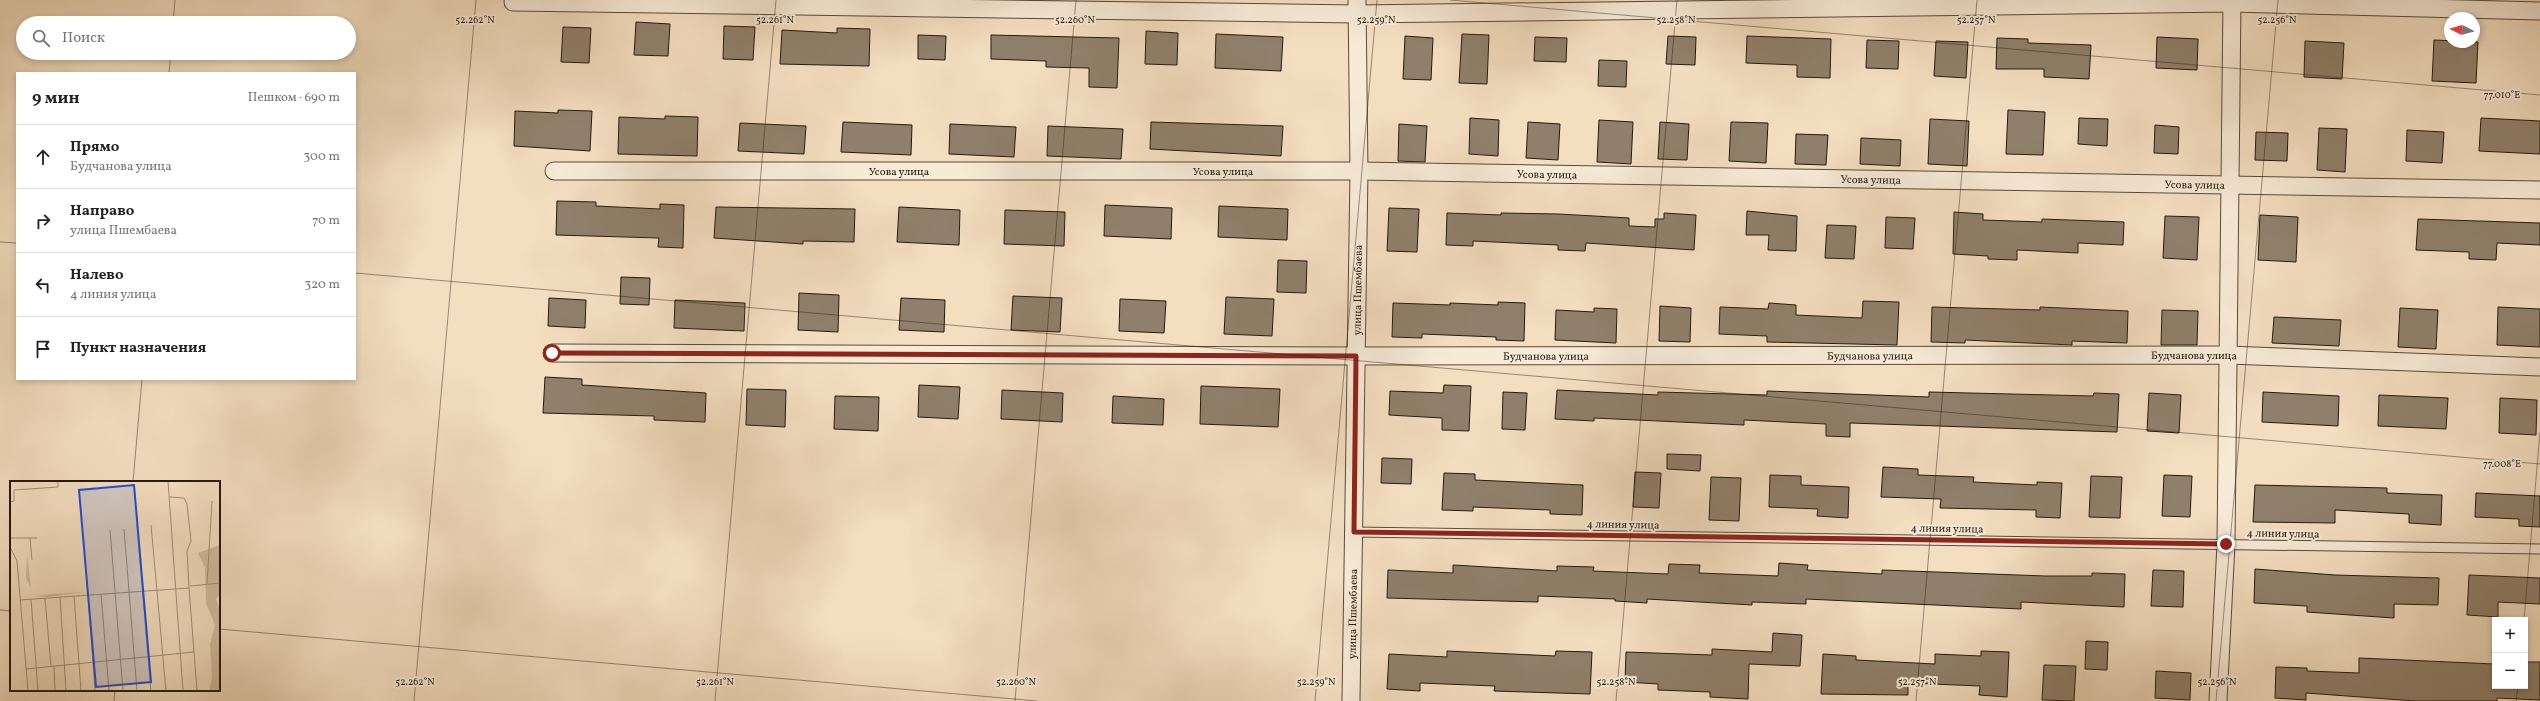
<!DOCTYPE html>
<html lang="ru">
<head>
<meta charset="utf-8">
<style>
	:root { --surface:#fff; --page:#f6f6f6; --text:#222; --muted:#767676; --line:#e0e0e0 }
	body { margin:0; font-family:Vollkorn,serif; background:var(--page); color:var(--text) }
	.controls { position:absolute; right:12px; bottom:12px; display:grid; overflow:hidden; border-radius:0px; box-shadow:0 2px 6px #0003 }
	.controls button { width:36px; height:36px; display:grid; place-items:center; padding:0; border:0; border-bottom:1px solid var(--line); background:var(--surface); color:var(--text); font:20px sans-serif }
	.compass { position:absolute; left:2444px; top:12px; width:36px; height:36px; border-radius:50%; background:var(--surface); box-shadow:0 2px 6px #0003; rotate:275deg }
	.stop { position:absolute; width:12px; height:12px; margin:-9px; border:3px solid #8f2418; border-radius:50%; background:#fff }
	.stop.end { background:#8f2418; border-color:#fff; box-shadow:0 1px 4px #0008 }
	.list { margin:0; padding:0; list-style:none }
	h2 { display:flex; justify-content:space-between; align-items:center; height:52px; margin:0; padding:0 16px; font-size:17px }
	h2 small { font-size:13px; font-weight:400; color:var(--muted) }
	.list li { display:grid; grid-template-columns:26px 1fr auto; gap:12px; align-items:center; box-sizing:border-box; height:64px; padding:0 16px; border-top:1px solid var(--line) }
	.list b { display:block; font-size:15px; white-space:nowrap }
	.list p { margin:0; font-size:13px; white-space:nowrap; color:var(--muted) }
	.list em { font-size:13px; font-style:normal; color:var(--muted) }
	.icon { flex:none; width:22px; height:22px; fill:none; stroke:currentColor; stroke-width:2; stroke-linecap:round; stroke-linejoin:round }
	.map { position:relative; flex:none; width:2540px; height:701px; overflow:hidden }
	.search { position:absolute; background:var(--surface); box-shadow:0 2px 6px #0003; left:16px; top:16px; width:340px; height:44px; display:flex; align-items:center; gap:10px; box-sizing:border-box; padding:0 14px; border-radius:22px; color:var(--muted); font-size:15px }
	.panel { position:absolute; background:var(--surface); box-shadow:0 2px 6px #0003; left:16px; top:72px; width:340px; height:308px; border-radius:0px }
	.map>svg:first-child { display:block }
	.building { fill:#90806b; stroke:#251a0f }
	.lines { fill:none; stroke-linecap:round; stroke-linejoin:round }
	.lane-casing { stroke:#584b3b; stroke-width:11 }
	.street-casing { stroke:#584b3b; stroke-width:19 }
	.lane { stroke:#f7ead6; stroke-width:9 }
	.street { stroke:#f7ead6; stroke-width:17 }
	.route { stroke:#8f2418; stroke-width:5 }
	.ticks { fill:none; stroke:#251a0f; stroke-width:1; stroke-opacity:0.45 }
	.labels { text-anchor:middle; stroke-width:4; stroke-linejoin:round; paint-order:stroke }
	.street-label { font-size:11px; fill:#251a0f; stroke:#f7ead6 }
	.inset-road { fill:none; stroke:#a19079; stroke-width:1 }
	.view { fill:#1d4ed8; fill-opacity:0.15; stroke:#1d4ed8; stroke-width:2 }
	.inset-edge { fill:none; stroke:#251a0f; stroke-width:2 }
	.ticks-label { font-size:10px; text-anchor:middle; fill:#251a0f; stroke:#f7ead6; stroke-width:4; stroke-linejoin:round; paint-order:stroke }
</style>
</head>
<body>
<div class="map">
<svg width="2540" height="701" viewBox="0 0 2540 701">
	<rect width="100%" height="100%" fill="#f3dec0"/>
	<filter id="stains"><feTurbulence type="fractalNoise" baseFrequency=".005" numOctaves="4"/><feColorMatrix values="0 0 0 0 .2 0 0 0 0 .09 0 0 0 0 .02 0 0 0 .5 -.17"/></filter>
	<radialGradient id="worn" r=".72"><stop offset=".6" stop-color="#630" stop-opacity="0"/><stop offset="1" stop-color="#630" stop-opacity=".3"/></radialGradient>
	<g class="building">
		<polygon points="636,22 670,24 668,56 634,55"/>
		<polygon points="724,26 755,27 753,60 723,59"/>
		<polygon points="563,27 591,28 589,63 561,62"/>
		<polygon points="837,28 870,29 869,66 780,64 782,30 837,33"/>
		<polygon points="1146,31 1178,33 1177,65 1145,64"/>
		<polygon points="1216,34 1283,37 1281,71 1215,68"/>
		<polygon points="1462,34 1489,35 1487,84 1459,83"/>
		<polygon points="918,35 946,36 945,60 918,59"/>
		<polygon points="991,35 1119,38 1117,88 1089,87 1089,68 1046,67 1046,61 991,59"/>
		<polygon points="1405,36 1433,38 1431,80 1403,79"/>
		<polygon points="1668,36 1696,37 1695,65 1666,64"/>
		<polygon points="1747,36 1831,39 1830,78 1797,77 1797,65 1746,63"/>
		<polygon points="1535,37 1567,38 1566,62 1534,61"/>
		<polygon points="2157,37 2198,39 2197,70 2156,68"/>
		<polygon points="1997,38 2028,39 2028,43 2091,45 2089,79 2044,77 2044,69 1996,69"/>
		<polygon points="1867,40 1899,41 1898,69 1866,68"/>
		<polygon points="2434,40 2478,42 2476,83 2432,81"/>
		<polygon points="1936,41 1968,42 1966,78 1934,76"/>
		<polygon points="2305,41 2344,43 2342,79 2304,77"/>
		<polygon points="1599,60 1627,61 1626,87 1598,86"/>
		<polygon points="558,110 592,111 590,151 514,146 515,111 558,113"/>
		<polygon points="2008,110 2045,112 2043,155 2006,154"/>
		<polygon points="665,116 698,117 697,156 618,154 619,117 665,119"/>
		<polygon points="1470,118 1499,120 1498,156 1469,154"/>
		<polygon points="2079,118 2108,119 2107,146 2078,144"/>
		<polygon points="2481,118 2540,121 2540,154 2479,151"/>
		<polygon points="1930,119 1969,121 1967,166 1928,164"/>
		<polygon points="1599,120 1633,122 1631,164 1597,162"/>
		<polygon points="843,122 912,125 911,155 841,152"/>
		<polygon points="1151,122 1283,126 1281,156 1150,149"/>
		<polygon points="1528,122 1560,124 1558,160 1526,158"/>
		<polygon points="1660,122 1689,124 1687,160 1658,159"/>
		<polygon points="1731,122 1768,123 1766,163 1729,161"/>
		<polygon points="740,123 806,126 804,154 738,151"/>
		<polygon points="950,124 1016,127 1014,157 949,154"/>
		<polygon points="1399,124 1427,126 1425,162 1398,161"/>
		<polygon points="2155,125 2179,127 2178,154 2154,153"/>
		<polygon points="1048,126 1123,129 1121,159 1047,156"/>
		<polygon points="2319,128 2347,129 2345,172 2317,170"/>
		<polygon points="2407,130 2444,132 2442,163 2406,161"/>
		<polygon points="2256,132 2288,133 2287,161 2255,160"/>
		<polygon points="1796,134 1828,135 1826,165 1795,164"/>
		<polygon points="1861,138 1901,140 1900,166 1860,164"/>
		<polygon points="557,201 596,202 596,206 660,209 660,204 684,205 683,248 658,247 659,238 556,235"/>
		<polygon points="1105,205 1172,208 1171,239 1104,236"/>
		<polygon points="1219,206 1288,209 1287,240 1218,237"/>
		<polygon points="716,207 855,209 854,242 803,241 803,244 714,238"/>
		<polygon points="899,207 960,210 959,245 897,242"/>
		<polygon points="1389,208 1419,209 1417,252 1387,251"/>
		<polygon points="1005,210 1065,212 1064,246 1004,244"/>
		<polygon points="1747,211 1797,216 1796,251 1768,250 1769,235 1746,235"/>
		<polygon points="1954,212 1983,214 1983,220 2042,222 2042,219 2124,222 2123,245 2078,243 2078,253 2017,250 2017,260 1988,259 1988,256 1953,254"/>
		<polygon points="1447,213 1501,215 1501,213 1559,214 1629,218 1629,226 1655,227 1655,219 1664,219 1664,213 1696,215 1694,250 1586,243 1585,251 1558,250 1558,245 1473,241 1473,246 1446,245"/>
		<polygon points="2260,215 2298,217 2296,262 2258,260"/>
		<polygon points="2165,216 2199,217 2197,260 2163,258"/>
		<polygon points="1886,217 1915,218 1913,249 1885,248"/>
		<polygon points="2418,219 2540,223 2540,245 2497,243 2496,260 2469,259 2469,252 2416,250"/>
		<polygon points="1827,225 1856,226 1854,259 1825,258"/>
		<polygon points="1278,260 1307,261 1306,293 1277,292"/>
		<polygon points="621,277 650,278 649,305 620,304"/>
		<polygon points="799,293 839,295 838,332 798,330"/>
		<polygon points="1013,296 1062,298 1060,332 1011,330"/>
		<polygon points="1226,297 1274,299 1272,336 1224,334"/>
		<polygon points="549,298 586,300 585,328 548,326"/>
		<polygon points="901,298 945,300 944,332 899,330"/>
		<polygon points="1120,299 1166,301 1164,333 1119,331"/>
		<polygon points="675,300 745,303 744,331 674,328"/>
		<polygon points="1863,301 1899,302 1897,345 1767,342 1767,336 1719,334 1720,307 1768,309 1769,303 1796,305 1796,315 1862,318"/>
		<polygon points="1498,302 1525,303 1524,341 1496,340 1496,337 1422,334 1422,338 1392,337 1393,303 1450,305 1450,303 1498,305"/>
		<polygon points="1660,306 1691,308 1690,342 1659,341"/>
		<polygon points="1932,307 2040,310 2040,307 2128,311 2127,343 2072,341 2072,345 1965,340 1965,343 1931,342"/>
		<polygon points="2498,307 2540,309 2540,347 2497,345"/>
		<polygon points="1594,308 1617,309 1616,343 1555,340 1556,310 1594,312"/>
		<polygon points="2400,308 2438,310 2436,349 2398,347"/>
		<polygon points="2162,310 2198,311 2197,345 2161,345"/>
		<polygon points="2274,317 2341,320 2339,346 2272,343"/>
		<polygon points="545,377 582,379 582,385 706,393 705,422 654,420 654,416 543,413"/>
		<polygon points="919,385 960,387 958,419 918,417"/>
		<polygon points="1444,385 1471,386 1469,431 1442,430 1442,418 1389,415 1390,391 1443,393"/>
		<polygon points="1201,386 1280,389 1278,427 1200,424"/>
		<polygon points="747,389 786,390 785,427 746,425"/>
		<polygon points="1002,390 1063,393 1062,422 1001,419"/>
		<polygon points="1557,390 1658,395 1658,392 1767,395 1767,391 1929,397 1929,392 2093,396 2094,393 2119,394 2117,432 1850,423 1850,437 1826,436 1826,424 1744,420 1744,425 1594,418 1594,421 1555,419"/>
		<polygon points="1503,392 1527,393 1525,430 1502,429"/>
		<polygon points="2263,392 2339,396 2338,426 2262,422"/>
		<polygon points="2149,393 2181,395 2179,433 2147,431"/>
		<polygon points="2379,395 2448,398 2446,429 2378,426"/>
		<polygon points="835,396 879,397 878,431 834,429"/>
		<polygon points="1113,396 1164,399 1163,425 1112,423"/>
		<polygon points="2500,398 2537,400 2536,435 2499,433"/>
		<polygon points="1667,454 1701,455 1700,471 1667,469"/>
		<polygon points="1382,458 1412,459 1411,484 1381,483"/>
		<polygon points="1883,467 1918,469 1918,475 1974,477 1973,482 2037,485 2037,482 2062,483 2060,518 2036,517 2036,510 1940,508 1941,499 1881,497"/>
		<polygon points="1635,472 1661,473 1659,508 1633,507"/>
		<polygon points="1444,473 1475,474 1475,480 1583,485 1582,515 1550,514 1550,510 1473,507 1473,511 1442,510"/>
		<polygon points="1770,475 1801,476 1801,485 1849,487 1848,518 1817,516 1818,509 1769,507"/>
		<polygon points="2164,475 2192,476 2190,517 2162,516"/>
		<polygon points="2091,476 2122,477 2120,518 2089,517"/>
		<polygon points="1711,477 1741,478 1739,521 1709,520"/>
		<polygon points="2255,485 2387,488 2387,493 2442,495 2441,525 2409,523 2409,514 2335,510 2335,523 2253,522"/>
		<polygon points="2476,493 2540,496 2540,527 2519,526 2519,519 2475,517"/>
		<polygon points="1779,563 1808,565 1807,570 1882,574 1882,570 2045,576 2092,576 2092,573 2125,574 2124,607 2021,602 2021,609 1806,599 1806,604 1752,602 1752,605 1647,599 1647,603 1615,601 1615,599 1538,596 1538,602 1387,598 1388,570 1453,573 1453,565 1557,571 1557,566 1594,567 1593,571 1668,574 1669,564 1700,565 1699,573 1778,576"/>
		<polygon points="2255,569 2335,575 2439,578 2438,605 2394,604 2394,618 2307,612 2307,606 2254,603"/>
		<polygon points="2153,570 2184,571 2183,607 2151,606"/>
		<polygon points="2469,575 2540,578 2540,604 2498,602 2498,617 2467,615"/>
		<polygon points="1773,633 1802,635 1800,666 1749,664 1748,699 1710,697 1710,692 1658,690 1658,684 1625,682 1626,652 1712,655 1712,649 1772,652"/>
		<polygon points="2086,641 2108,642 2107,670 2085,669"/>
		<polygon points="1447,651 1555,656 1556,651 1592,652 1590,694 1494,691 1495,686 1420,683 1420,691 1387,689 1389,654 1447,657"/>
		<polygon points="1981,651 2009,652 2007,697 1979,695 1980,686 1908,683 1908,695 1821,694 1823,654 1856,656 1856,660 1935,664 1935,654 1981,656"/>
		<polygon points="2359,658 2495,664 2495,686 2525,686 2525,662 2540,662 2540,700 2497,698 2497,701 2415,701 2306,693 2306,700 2275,698 2276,667 2307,668 2307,671 2359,673"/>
		<polygon points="2044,665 2076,666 2074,701 2042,700"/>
		<polygon points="2156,671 2191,673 2190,700 2155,698"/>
	</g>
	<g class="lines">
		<defs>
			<polyline id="lane" points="1354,532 2540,549"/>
			<g id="street">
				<polyline points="513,2 1357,14 2232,3 2540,11"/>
				<path id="s1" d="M 554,171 L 1359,171 L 2540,190"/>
				<path id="s2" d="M 552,353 L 1356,356 L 2228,355 L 2540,367"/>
				<path id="s3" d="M 1351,701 L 1359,171 L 1357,0"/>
				<polyline points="2218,701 2226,544 2232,0"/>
			</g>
		</defs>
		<use href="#lane" class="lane-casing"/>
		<use href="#street" class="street-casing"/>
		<use href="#lane" class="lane"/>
		<use href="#street" class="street"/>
	</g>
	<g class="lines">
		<polyline class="route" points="552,353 1356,356 1354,532 2226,544"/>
	</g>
	<path class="ticks" d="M 1450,0 L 2540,95M 173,23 L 175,0M 169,73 L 171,53M 0,242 L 17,243M 355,273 L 2540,464M 133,482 L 142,379M 0,610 L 11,611M 2524,620 L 2540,432M 219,629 L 1037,701M 114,701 L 115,690M 414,701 L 476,0M 715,701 L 776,0M 1015,701 L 1076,0M 1315,701 L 1377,0M 1616,701 L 1677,0M 1916,701 L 1977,0M 2216,701 L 2278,0M 2516,701 L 2518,686"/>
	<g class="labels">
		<g class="street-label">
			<text dy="4" stroke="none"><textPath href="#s1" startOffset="345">Усова улица</textPath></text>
			<text dy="4" stroke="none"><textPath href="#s1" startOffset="669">Усова улица</textPath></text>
			<text dy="4" stroke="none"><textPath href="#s1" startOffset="993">Усова улица</textPath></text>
			<text dy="4" stroke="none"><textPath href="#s1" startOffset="1317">Усова улица</textPath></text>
			<text dy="4" stroke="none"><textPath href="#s1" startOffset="1641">Усова улица</textPath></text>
			<text dy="4" stroke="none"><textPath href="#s3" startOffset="411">улица Пшембаева</textPath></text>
			<text dy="4" stroke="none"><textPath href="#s2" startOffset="994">Будчанова улица</textPath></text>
			<text dy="4" stroke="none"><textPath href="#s2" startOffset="1318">Будчанова улица</textPath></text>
			<text dy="4" stroke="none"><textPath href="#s2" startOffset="1642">Будчанова улица</textPath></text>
			<text transform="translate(1623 524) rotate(1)" y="4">4 линия улица</text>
			<text transform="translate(1947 528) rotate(1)" y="4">4 линия улица</text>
			<text transform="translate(2283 533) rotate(1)" y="4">4 линия улица</text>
			<text dy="4" stroke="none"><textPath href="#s3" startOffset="87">улица Пшембаева</textPath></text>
		</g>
	</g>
	<g transform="translate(10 481)">
		<rect width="210" height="210" fill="#f3dec0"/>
		<path d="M 210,64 L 210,114 L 206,118 L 210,129 L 210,210 L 199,210 L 202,197 L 200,163 L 205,144 L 196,122 L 195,86 L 188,72 Z" fill="#d0bda2"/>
		<path d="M 17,72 L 21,107 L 16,97 ZM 75,111 L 37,116 L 24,115 L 44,113 Z" fill="#d0bda2"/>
		<path class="inset-road" d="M 158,0 L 173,210M 159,16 L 174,17 L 177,23 L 181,60 L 177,70 L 179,107 L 187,210M 0,21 L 4,20 L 4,9 L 48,6 L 48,0M 127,44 L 141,210M 141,44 L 156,210M 114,48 L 127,210M 100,49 L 113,210M 0,57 L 27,57M 20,57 L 22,79M 0,66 L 7,80 L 18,210M 197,103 L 202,20M 180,105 L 210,102M 91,113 L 99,210M 78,114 L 85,210M 64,115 L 71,210M 50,116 L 56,210M 35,117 L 41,186M 21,118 L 28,210M 10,119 L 179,107M 44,185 L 45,210M 16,188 L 184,171"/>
		<path class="view" d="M 124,4 L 141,201 L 86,206 L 69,9 Z"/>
		<rect width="210" height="210" class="inset-edge"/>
	</g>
	<g class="ticks-label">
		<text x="475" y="23">52.262°N</text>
		<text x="775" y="23">52.261°N</text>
		<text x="1075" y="23">52.260°N</text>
		<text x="1376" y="23">52.259°N</text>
		<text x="1676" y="23">52.258°N</text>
		<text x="1976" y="23">52.257°N</text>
		<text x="2277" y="23">52.256°N</text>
		<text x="2502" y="98">77.010°E</text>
		<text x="2502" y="467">77.008°E</text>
		<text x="415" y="685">52.262°N</text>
		<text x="715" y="685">52.261°N</text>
		<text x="1016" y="685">52.260°N</text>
		<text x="1316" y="685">52.259°N</text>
		<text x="1616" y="685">52.258°N</text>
		<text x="1917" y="685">52.257°N</text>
		<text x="2217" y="685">52.256°N</text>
	</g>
	<rect width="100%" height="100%" filter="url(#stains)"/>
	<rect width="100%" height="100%" fill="url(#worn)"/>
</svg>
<div class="controls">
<button>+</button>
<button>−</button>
</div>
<svg class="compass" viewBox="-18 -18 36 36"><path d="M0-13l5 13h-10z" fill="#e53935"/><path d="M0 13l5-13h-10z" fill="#767676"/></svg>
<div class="stop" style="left:552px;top:353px"></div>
<div class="stop end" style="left:2226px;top:544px"></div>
<div class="search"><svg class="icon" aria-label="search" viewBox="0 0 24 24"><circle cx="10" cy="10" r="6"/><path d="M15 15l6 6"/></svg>Поиск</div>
<section class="panel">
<h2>9 мин<small>Пешком · 690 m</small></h2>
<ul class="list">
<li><svg class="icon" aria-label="ahead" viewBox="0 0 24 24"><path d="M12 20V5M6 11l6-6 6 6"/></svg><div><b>Прямо</b><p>Будчанова улица</p></div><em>300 m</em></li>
<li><svg class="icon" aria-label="right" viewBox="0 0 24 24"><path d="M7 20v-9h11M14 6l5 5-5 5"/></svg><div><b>Направо</b><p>улица Пшембаева</p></div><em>70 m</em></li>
<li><svg class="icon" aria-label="left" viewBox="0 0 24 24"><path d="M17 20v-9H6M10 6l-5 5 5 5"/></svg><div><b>Налево</b><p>4 линия улица</p></div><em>320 m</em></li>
<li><svg class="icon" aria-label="arrive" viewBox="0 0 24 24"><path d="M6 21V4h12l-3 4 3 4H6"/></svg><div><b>Пункт назначения</b></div></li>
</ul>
</section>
</div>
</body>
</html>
